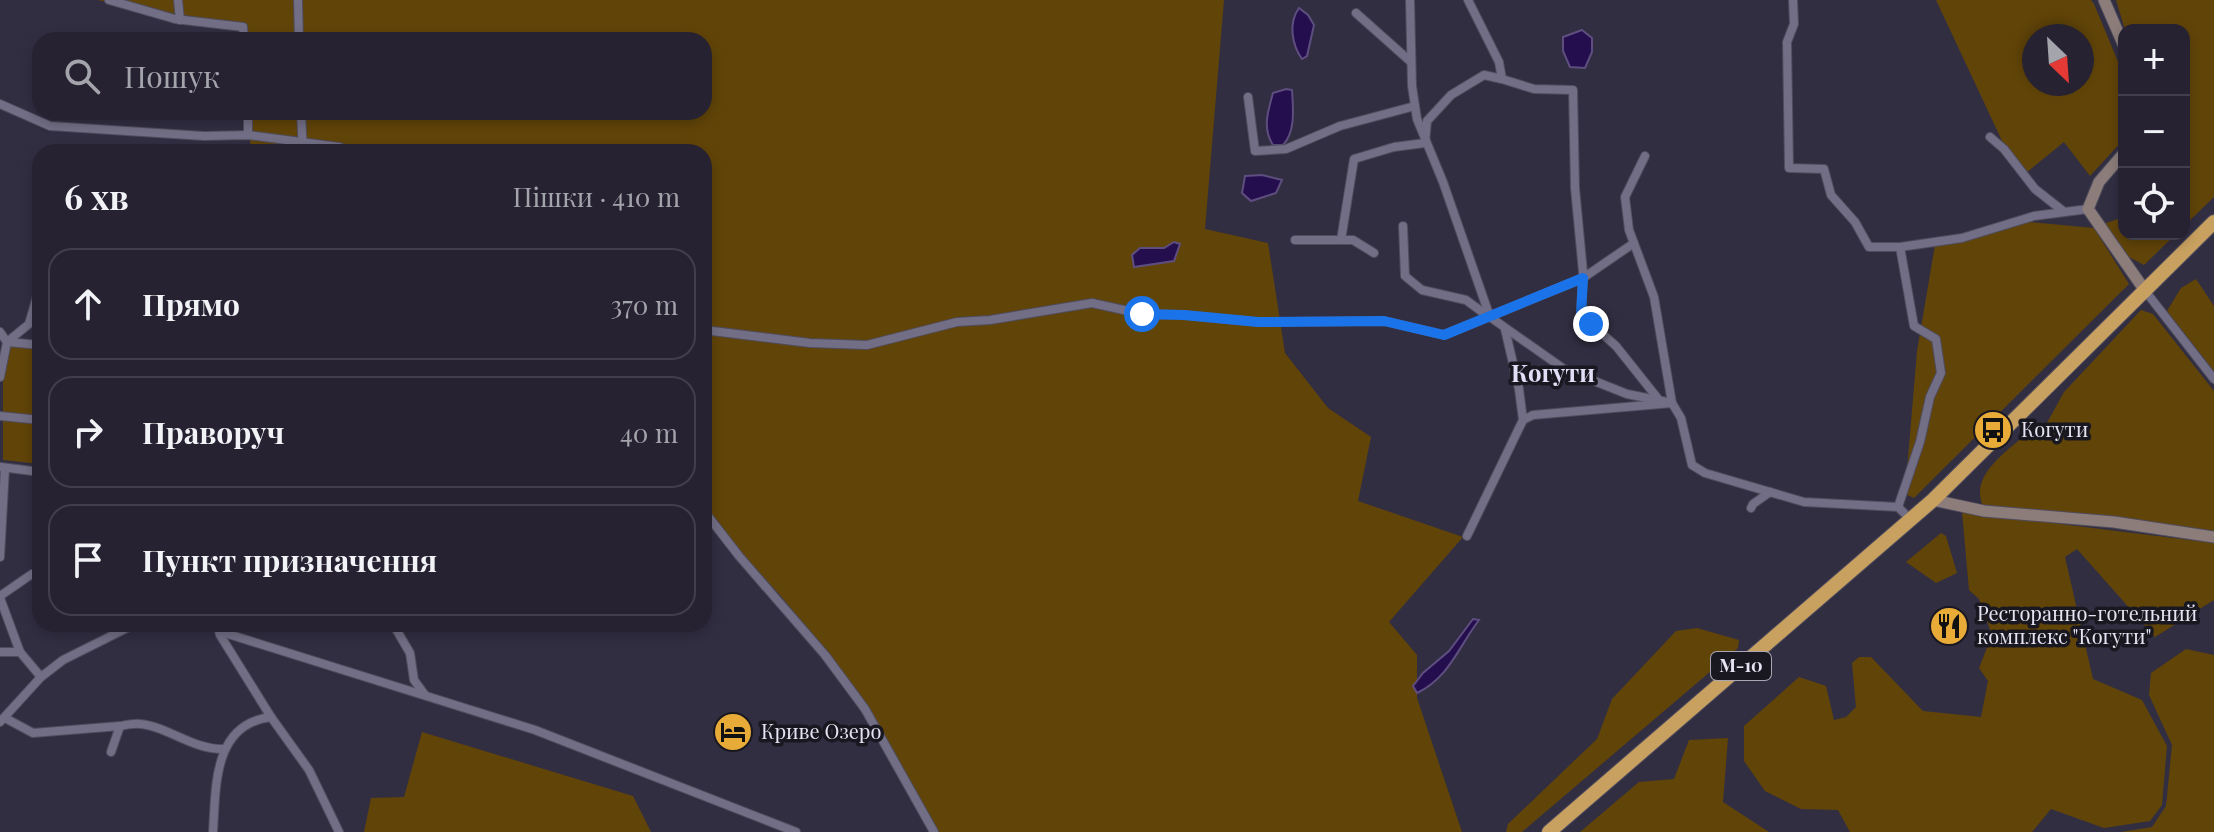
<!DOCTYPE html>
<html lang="uk">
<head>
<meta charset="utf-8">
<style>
	:root { --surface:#262232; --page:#322f3e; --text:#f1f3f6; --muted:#a4a4ac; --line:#423f4d }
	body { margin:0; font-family:"Playfair Display",serif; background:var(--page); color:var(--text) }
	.controls { position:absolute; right:24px; top:24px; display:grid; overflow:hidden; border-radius:16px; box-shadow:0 4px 12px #0003 }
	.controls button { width:72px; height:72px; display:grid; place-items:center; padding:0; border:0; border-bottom:2px solid var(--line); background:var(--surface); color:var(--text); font:40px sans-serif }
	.compass { position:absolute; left:2022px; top:24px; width:72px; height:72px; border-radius:50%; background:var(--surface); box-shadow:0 4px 12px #0003; rotate:155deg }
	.stop { position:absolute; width:24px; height:24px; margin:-18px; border:6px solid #1a73e8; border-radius:50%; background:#fff }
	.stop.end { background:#1a73e8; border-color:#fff; box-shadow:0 2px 8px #0008 }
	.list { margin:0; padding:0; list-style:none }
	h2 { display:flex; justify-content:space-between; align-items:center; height:104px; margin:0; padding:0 32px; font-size:34px }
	h2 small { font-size:26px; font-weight:400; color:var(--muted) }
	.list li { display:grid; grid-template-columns:52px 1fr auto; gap:24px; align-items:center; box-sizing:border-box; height:112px; margin:0 16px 16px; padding:0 16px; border:2px solid var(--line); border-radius:24px }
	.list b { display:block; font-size:30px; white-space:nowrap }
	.list em { font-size:26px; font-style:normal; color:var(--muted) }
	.icon { flex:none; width:44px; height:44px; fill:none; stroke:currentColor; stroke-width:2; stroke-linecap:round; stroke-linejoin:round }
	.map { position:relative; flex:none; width:2214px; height:832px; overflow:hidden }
	.search { position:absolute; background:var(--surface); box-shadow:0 4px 12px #0003; left:32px; top:32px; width:680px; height:88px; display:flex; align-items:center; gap:20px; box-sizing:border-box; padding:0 28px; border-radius:24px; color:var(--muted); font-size:30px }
	.panel { position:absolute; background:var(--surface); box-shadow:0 4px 12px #0003; left:32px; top:144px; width:680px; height:488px; border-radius:24px }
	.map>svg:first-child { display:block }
	.green { fill:#614408; fill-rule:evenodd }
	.water { fill:#240e4e; stroke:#5e4e7f; stroke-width:2 }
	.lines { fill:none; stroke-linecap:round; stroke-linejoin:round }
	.street-casing { stroke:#4f4c5d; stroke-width:10 }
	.secondary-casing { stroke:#4f4c5d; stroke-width:13 }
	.highway-casing { stroke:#4f4c5d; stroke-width:16 }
	.street { stroke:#726e85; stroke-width:8 }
	.secondary { stroke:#8c7d7a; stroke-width:11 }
	.highway { stroke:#c8a05f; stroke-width:14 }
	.route { stroke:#1a73e8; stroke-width:10 }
	.labels { text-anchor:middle; stroke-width:7; stroke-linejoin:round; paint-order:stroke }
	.shield { fill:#191821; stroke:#a8a7b3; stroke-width:2 }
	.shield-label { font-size:18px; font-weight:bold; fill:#e6e4f2 }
	.poi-label { font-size:20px; fill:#e6e4f2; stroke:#191821; text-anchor:start }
	.quarter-label { font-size:24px; font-weight:bold; fill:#e1def8; stroke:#191821 }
</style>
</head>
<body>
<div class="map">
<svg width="2214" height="832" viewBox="0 0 2214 832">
	<rect width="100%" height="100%" fill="#322e42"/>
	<g class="green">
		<polygon points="97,0 1224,0 1205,229 1268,243 1285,353 1328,408 1371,437 1358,501 1463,537 1389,622 1417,655 1417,698 1462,832 939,832 856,689 780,595 745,557 704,504 704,152 251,152 248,112 704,112 704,40 244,40 243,30 236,24"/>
		<path d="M 1936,0 L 2091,0 L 2094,4 L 2124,76 L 2124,139 L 2090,176 L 2064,142 L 2026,173 L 2011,160 ZM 2034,36 L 2082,36 L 2082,84 L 2034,84 Z"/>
		<polygon points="2116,0 2214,0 2214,197 2184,226 2184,30 2125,30"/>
		<polygon points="2124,217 2124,234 2176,234 2144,265 2125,255 2103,224"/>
		<polygon points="2019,221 2094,228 2129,284 1914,498 1905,494 1917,351 1935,245"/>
		<polygon points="2196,279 2214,306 2214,371 2167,311 2181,288"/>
		<path d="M 2141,310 L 2153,314 L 2214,391 L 2214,534 L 1983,506 C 1969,475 2007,452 2027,433 L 2037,432 L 2048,421 L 2064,392 Z"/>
		<polygon points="3,341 40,346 40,464 3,460"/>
		<polygon points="1962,512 2214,543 2214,600 2155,637 2077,549 2065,557 2093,679 2142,700 2167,746 2162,805 2150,821 2104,828 2051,809 2032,832 1850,832 1838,810 1801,809 1765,791 1744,761 1744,726 1799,677 1826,686 1834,720 1846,717 1856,707 1852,663 1859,657 1871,657 1923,711 1981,717 1988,681 1979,668 1992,635 1979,599 1969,590"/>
		<polygon points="1941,533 1946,536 1957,573 1936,583 1906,562"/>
		<polygon points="1697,628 1739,640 1738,648 1522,832 1506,832 1508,824 1597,739 1612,699 1676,631"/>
		<polygon points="2186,649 2214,655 2214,832 2121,832 2152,827 2166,806 2172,745 2149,695 2151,673"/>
		<polygon points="422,732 633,796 651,832 364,832 371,798 404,797"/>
		<polygon points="1728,738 1723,802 1769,832 1580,832 1639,782 1674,779 1689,740"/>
	</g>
	<g class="water">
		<path d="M 1299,8 L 1308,15 L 1314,25 L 1307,56 L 1302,59 C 1292,45 1288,23 1299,8 Z"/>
		<polygon points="1582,30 1592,38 1592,52 1585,68 1570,67 1563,51 1563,37"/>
		<path d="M 1286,89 L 1292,90 C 1293,108 1296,131 1283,145 L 1273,145 C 1262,128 1268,111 1273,93 Z"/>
		<polygon points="1262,175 1282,180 1276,193 1251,201 1242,193 1245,176"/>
		<polygon points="1174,242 1180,244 1174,261 1134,267 1132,255 1140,248 1164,248"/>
		<path d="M 1473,619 L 1479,620 C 1459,646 1449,678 1417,693 L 1413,686 L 1423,673 L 1449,651 Z"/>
	</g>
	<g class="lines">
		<defs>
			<g id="street">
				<polyline points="109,0 175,19 243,27 244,40"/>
				<polyline points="178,0 180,20"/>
				<polyline points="298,0 299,40"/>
				<polyline points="1410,0 1412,86 1417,119 1443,182 1490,317 1564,369 1627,394 1672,403 1681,418 1692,465 1705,473 1804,502 1898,507 1911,520"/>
				<polyline points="1468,0 1499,62 1502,79 1534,89 1573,90 1575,188 1583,272 1581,315 1616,346 1659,400"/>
				<polyline points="1793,0 1794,24 1787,42 1789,168 1824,169 1831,195 1855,222 1869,247 1900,247 1962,238 2034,216 2088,209"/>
				<polyline points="1356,13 1411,62"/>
				<polyline points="1248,97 1255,151 1286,149 1340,126 1415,106"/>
				<polyline points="0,104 50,126 204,136 248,135 339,147 353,152"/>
				<polyline points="301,112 303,152"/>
				<polyline points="248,135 248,112"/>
				<polyline points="1990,137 2004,149 2035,189 2063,211"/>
				<polyline points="1403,226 1405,276 1422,290 1466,300 1489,317"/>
				<polyline points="1295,240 1341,240 1354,159 1394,147 1425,143 1427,121 1451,95 1484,75 1502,79"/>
				<polyline points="1341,240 1353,240 1374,253"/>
				<polyline points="2146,292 2214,379"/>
				<polyline points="1505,329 1519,389 1523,420"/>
				<polyline points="704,330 810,343 867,345 957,322 990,320 1092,303 1142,314 1184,315 1258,322 1384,321 1444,335 1583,278 1634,243"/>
				<polyline points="0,332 7,342 40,345"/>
				<polyline points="0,377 7,342 29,324 40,286"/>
				<polyline points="0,416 40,420"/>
				<polyline points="1,467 40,472"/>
				<polyline points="1898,507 1920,442 1930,397 1941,373 1936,339 1914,326 1900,247"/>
				<polyline points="1751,508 1753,504 1770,492"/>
				<polyline points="704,511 739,556 825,655 865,709 934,832"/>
				<polyline points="1467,536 1523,420 1533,415 1672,403 1654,297 1629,230 1625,197 1645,156"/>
				<polyline points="0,557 5,468"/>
				<polyline points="0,596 32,574 40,573"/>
				<polyline points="0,598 20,652"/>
				<polyline points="215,624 228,634 535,730 796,832"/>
				<polyline points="393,624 410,653 414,680 425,695"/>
				<polyline points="218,627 220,635 271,717 309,770 339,832"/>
				<polyline points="0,652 20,652 41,677"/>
				<polyline points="5,718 33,733 120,726"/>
				<polyline points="0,722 41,677 63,660 135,624"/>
				<path d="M 111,752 L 120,726 C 126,725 134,723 140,724 C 167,726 193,750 224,749"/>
				<path d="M 213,832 C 216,786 213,724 271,717"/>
			</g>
			<g id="secondary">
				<polyline points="2104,0 2124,46"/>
				<polyline points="2124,153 2099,182 2088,209 2146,292"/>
				<polyline points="1933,500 1984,511 2114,522 2214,537"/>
			</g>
			<polyline id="highway" points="1549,832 1933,500 2214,222"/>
		</defs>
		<use href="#street" class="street-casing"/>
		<use href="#secondary" class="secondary-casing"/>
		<use href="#highway" class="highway-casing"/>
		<use href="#street" class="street"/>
		<use href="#secondary" class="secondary"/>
		<use href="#highway" class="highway"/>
	</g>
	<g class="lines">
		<polyline class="route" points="1142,314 1184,315 1258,322 1384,321 1444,335 1583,278 1581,315 1591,324"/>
	</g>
	<defs>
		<symbol id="bus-disc" viewBox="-11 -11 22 22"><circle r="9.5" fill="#e8ab37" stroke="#191821"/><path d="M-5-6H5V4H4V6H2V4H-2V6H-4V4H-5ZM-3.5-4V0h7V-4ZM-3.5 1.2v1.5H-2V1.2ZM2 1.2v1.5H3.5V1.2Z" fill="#111"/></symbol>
		<symbol id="restaurant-disc" viewBox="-11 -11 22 22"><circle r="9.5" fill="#e8ab37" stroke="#191821"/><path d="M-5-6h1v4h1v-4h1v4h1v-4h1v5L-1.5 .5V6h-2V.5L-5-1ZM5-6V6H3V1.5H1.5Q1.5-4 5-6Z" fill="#111"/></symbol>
		<symbol id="hotel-disc" viewBox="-11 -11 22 22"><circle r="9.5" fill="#e8ab37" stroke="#191821"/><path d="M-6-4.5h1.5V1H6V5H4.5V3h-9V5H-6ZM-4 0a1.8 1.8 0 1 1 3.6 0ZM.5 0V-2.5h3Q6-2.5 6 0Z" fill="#111"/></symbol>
	</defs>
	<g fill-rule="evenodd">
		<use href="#bus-disc" x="1971" y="408" width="44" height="44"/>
		<use href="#restaurant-disc" x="1927" y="604" width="44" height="44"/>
		<use href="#hotel-disc" x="711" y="710" width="44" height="44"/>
	</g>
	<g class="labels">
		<rect class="shield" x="1711" y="652" width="60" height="28" rx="6"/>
		<g class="shield-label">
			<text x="1741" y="672">М-10</text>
		</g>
		<g class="poi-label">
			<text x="2021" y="437">Когути</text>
			<text x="1977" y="621">Ресторанно-готельний<tspan x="1977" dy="23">комплекс "Когути"</tspan></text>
			<text x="761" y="739">Криве Озеро</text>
		</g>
		<g class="quarter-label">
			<text x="1553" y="382">Когути</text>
		</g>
	</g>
</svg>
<div class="controls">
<button>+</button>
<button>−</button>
<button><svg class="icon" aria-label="locate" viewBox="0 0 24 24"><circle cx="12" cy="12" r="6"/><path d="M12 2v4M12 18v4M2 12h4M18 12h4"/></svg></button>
</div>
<svg class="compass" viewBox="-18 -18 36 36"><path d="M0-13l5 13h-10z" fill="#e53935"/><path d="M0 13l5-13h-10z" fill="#a4a4ac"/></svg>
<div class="stop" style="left:1142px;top:314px"></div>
<div class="stop end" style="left:1591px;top:324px"></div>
<div class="search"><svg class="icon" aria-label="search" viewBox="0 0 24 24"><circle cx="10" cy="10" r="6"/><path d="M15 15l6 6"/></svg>Пошук</div>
<section class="panel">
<h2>6 хв<small>Пішки · 410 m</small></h2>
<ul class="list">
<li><svg class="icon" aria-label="ahead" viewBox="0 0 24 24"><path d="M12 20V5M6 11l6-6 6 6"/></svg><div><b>Прямо</b></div><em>370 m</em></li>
<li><svg class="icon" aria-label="right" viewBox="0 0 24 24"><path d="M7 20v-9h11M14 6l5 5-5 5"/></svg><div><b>Праворуч</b></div><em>40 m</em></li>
<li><svg class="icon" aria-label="arrive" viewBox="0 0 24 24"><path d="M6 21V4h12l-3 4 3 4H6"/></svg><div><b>Пункт призначення</b></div></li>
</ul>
</section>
</div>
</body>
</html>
